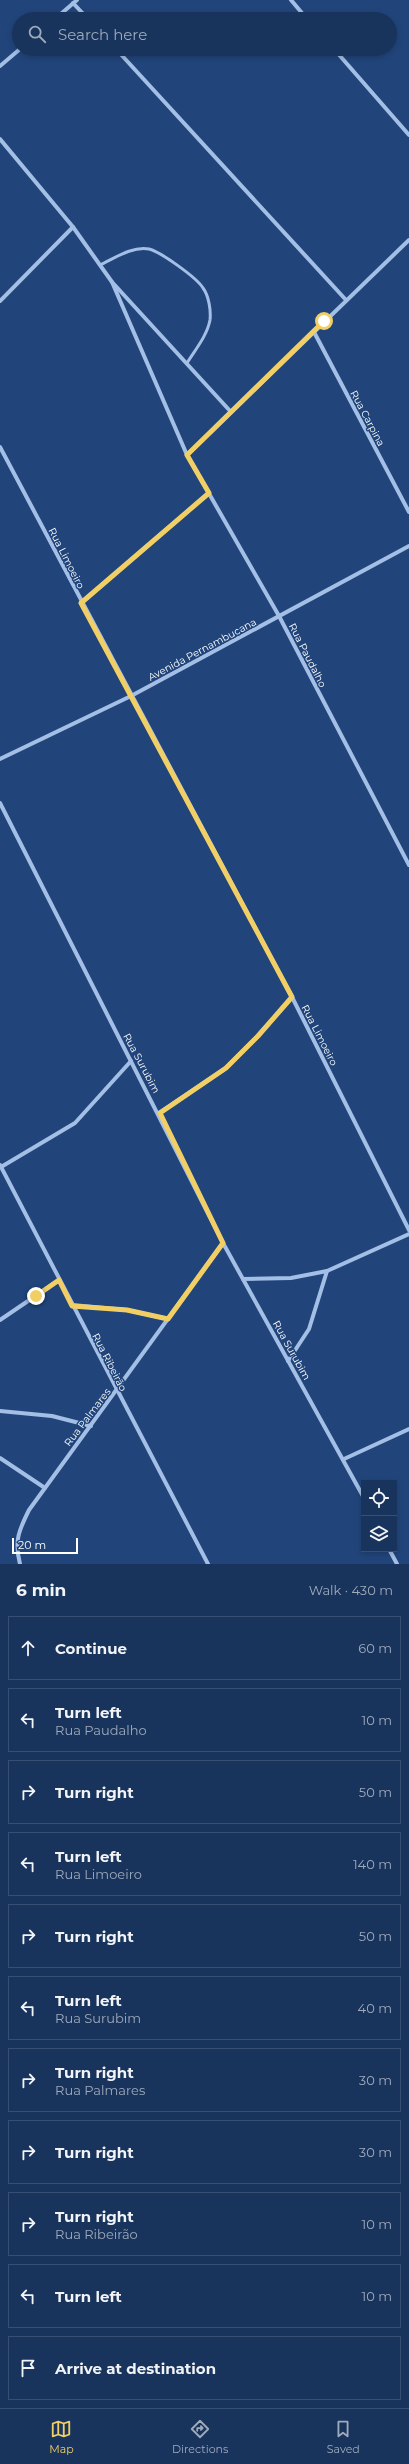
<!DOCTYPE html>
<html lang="en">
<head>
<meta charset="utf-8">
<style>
	:root { --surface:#19345c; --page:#263f65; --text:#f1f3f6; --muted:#9faabb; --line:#374f72; --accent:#f2cf65 }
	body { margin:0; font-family:Montserrat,sans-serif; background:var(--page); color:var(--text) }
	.controls { position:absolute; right:12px; bottom:12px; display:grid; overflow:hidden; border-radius:0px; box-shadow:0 2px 6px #0003 }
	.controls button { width:36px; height:36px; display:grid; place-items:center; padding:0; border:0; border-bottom:1px solid var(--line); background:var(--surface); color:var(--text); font:20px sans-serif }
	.scale { position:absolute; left:12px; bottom:10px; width:66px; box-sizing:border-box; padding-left:4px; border:2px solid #fff; border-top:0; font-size:11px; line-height:14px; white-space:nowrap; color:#fff; -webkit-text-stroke:3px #21457b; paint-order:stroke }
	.stop { position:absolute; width:12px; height:12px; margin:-9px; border:3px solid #f2cf65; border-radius:50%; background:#fff }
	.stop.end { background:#f2cf65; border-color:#fff; box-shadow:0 1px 4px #0008 }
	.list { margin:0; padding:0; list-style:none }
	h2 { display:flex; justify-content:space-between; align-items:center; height:52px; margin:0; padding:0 16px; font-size:17px }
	h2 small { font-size:13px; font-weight:400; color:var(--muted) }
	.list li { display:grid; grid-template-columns:26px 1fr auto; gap:12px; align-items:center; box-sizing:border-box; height:64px; margin:0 8px 8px; padding:0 8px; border:1px solid var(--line); border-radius:0px }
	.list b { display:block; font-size:15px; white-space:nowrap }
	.list p { margin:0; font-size:13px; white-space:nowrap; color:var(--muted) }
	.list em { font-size:13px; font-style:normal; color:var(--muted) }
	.icon { flex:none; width:22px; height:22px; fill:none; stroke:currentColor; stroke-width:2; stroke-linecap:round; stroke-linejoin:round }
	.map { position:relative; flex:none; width:409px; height:1564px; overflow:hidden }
	.search { position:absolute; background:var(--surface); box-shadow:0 2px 6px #0003; left:12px; right:12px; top:12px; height:44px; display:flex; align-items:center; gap:10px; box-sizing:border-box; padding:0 14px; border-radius:22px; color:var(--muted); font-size:15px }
	.sheet { height:844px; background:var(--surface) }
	nav { display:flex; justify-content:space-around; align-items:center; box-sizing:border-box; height:56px; border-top:1px solid var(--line); background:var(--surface); font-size:11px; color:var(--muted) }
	nav a { display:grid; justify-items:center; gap:2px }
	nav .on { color:var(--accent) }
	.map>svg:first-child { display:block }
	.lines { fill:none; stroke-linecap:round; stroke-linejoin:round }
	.service { stroke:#a4bfe6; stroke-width:3 }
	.minor { stroke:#a4bfe6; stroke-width:4 }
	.route { stroke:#f2cf65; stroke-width:5 }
	.labels { text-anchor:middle; stroke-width:3; stroke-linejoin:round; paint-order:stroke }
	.street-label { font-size:10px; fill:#fff; stroke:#21457b }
</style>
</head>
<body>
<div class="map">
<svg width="409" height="1564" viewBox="0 0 409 1564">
	<rect width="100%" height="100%" fill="#21457b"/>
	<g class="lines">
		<path class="service" d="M 100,265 C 115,258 132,246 149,249 C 161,252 197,278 203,288 C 209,296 211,311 210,320 C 207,336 195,350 187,363"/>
		<g class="minor">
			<polyline points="291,0 307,19"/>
			<polyline points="73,3 88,19"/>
			<polyline points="55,19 77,0"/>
			<polyline points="116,49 346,300"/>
			<polyline points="334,49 409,135"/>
			<polyline points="0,66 20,49"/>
			<polyline points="0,139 73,227 112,282 231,412"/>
			<polyline points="112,282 187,455 279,616 409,865"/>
			<polyline points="0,301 73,227"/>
			<polyline points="314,332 409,512"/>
			<polyline points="0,447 292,997 409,1230"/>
			<polyline points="187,455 409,240"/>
			<polyline points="81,603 209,493"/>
			<polyline points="0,759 131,696 409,546"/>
			<polyline points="0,803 223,1243 364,1498"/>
			<polyline points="159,1113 226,1068 258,1036 292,997"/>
			<polyline points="0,1165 208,1564"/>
			<polyline points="1,1167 75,1123 131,1061"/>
			<polyline points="243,1279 291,1278 327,1271 409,1234"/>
			<polyline points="72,1305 127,1310 168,1319"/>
			<polyline points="0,1320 59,1280"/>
			<polyline points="288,1361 309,1329 327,1271"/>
			<polyline points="0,1411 52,1416 91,1426"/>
			<polyline points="0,1458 45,1488"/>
			<polyline points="344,1459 409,1429"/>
			<polyline points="389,1549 397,1564"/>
			<path d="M 20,1564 C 14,1541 19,1530 29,1510 L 223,1243"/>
		</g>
	</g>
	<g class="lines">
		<polyline class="route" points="36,1296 59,1280 72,1306 127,1310 168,1319 223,1243 160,1113 226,1068 258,1036 292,997 81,603 209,493 187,455 324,321"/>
	</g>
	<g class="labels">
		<g class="street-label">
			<text transform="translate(368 418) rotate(62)" y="4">Rua Carpina</text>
			<text transform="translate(67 558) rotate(63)" y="4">Rua Limoeiro</text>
			<text transform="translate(202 649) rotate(-28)" y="4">Avenida Pernambucana</text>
			<text transform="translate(308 655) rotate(63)" y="4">Rua Paudalho</text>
			<text transform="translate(320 1035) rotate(63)" y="4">Rua Limoeiro</text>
			<text transform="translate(142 1063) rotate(62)" y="4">Rua Surubim</text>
			<text transform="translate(292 1350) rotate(61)" y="4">Rua Surubim</text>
			<text transform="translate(110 1362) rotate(63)" y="4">Rua Ribeirão</text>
			<text transform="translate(87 1417) rotate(-53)" y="4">Rua Palmares</text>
		</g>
	</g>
</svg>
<div class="controls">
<button><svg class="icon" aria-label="locate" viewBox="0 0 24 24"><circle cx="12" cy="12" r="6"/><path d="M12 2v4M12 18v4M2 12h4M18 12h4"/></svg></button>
<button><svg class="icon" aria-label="layers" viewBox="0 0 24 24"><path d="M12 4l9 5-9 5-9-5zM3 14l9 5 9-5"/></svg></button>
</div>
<div class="scale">20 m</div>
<div class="stop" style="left:324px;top:321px"></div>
<div class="stop end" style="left:36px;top:1296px"></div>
<div class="search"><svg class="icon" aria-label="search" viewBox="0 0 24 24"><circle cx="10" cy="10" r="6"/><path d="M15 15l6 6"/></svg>Search here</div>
</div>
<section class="sheet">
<h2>6 min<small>Walk · 430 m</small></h2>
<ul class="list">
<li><svg class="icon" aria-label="ahead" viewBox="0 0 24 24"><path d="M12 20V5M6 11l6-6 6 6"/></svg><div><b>Continue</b></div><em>60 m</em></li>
<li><svg class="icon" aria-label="left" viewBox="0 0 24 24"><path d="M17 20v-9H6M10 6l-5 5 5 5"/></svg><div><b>Turn left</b><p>Rua Paudalho</p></div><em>10 m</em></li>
<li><svg class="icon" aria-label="right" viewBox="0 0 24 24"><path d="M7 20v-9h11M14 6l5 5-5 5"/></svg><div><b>Turn right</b></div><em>50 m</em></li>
<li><svg class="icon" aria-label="left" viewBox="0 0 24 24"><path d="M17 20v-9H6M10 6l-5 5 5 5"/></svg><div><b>Turn left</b><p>Rua Limoeiro</p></div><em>140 m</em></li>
<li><svg class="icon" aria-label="right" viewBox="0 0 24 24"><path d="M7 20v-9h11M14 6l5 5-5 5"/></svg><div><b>Turn right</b></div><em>50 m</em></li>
<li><svg class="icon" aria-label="left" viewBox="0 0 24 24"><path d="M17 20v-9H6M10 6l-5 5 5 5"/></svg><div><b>Turn left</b><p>Rua Surubim</p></div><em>40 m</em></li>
<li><svg class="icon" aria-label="right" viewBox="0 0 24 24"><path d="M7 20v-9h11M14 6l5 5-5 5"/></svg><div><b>Turn right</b><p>Rua Palmares</p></div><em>30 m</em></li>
<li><svg class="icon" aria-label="right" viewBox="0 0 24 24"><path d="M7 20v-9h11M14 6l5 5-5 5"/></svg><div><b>Turn right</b></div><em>30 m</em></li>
<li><svg class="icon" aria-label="right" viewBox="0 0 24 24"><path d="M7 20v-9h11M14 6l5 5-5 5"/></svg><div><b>Turn right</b><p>Rua Ribeirão</p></div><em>10 m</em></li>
<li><svg class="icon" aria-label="left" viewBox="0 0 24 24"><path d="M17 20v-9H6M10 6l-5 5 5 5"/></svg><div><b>Turn left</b></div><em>10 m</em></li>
<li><svg class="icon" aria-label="arrive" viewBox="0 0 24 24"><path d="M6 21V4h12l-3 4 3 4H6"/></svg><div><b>Arrive at destination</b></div></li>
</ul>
</section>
<nav>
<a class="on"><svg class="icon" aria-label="map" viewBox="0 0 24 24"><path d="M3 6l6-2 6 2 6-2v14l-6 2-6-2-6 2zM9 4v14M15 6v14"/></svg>Map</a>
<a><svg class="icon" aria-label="directions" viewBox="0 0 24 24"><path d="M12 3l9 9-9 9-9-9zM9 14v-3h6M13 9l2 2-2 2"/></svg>Directions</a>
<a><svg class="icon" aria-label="saved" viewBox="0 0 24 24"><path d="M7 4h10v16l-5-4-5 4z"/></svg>Saved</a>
</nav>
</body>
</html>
